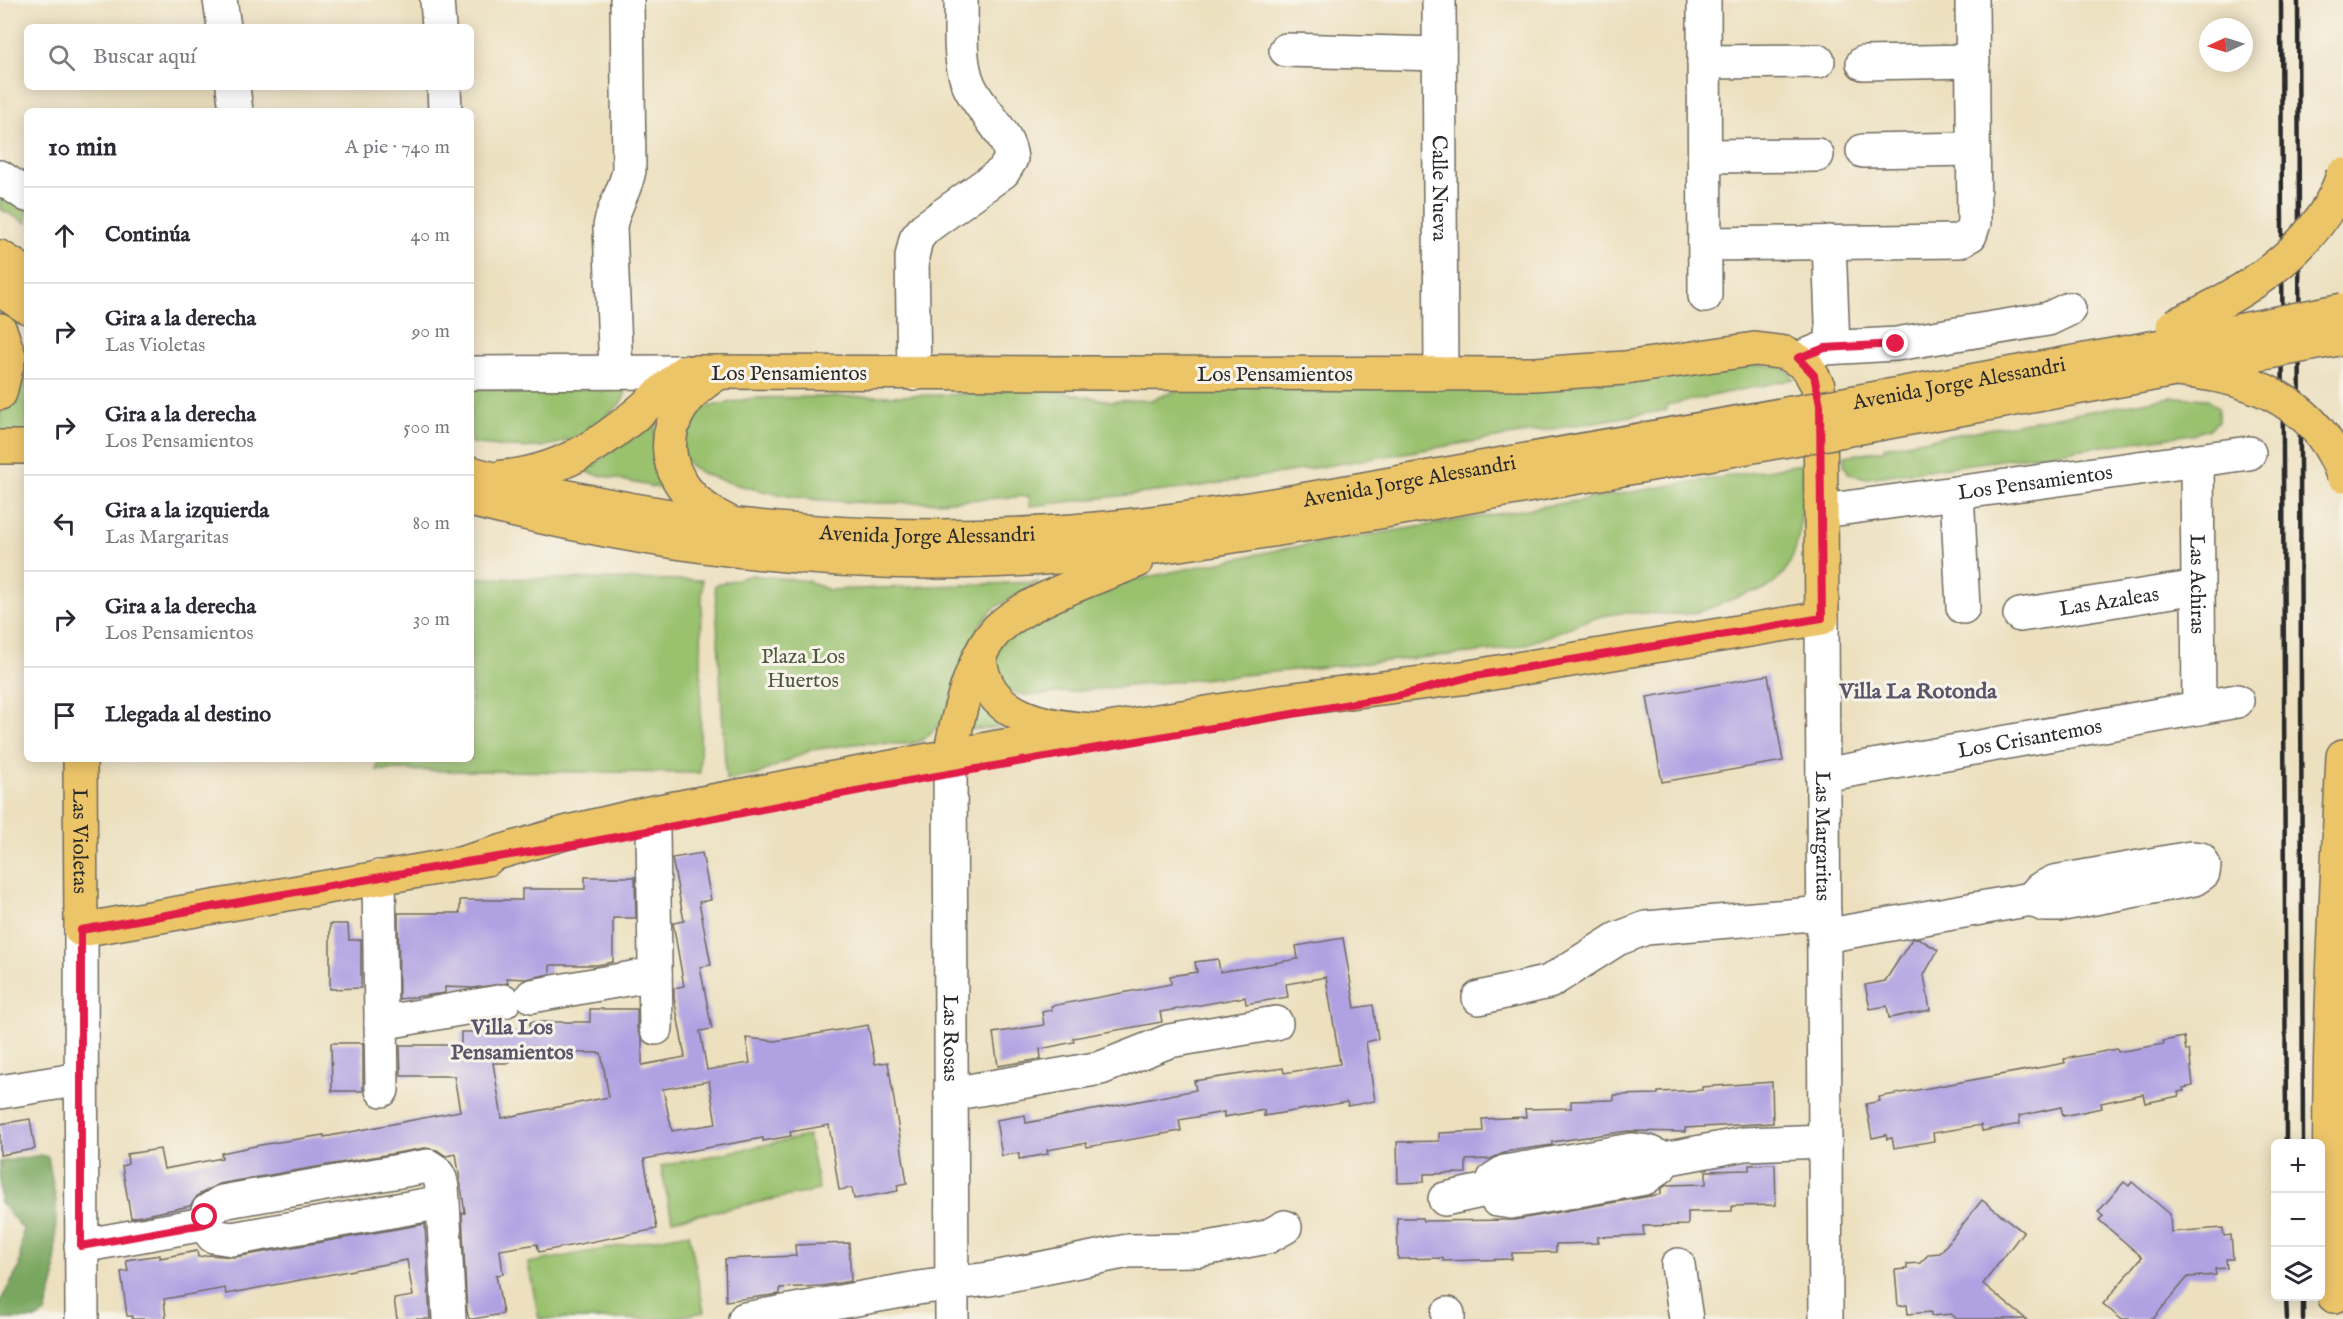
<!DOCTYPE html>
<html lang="es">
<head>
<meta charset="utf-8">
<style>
	:root { --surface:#fff; --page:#f2f2f3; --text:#2b2b33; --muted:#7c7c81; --line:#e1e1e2 }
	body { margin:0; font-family:"IM FELL English",serif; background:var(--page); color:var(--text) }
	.controls { position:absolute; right:18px; bottom:18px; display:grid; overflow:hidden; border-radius:9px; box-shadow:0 3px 15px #0003 }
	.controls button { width:54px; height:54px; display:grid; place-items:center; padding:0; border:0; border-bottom:2px solid var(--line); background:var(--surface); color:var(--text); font:30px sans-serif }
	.compass { position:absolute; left:2199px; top:18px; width:54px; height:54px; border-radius:50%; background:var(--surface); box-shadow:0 3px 15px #0003; rotate:266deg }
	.stop { position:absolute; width:18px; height:18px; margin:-14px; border:4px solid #e11d48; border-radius:50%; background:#fff }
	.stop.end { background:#e11d48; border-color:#fff; box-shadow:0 2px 6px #0008 }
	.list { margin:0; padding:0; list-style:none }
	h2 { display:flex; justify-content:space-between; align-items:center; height:78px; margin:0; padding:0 24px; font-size:26px }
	h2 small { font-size:20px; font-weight:400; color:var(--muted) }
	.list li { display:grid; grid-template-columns:39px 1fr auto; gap:18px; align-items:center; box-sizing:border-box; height:96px; padding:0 24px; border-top:2px solid var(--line) }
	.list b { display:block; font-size:22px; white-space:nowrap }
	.list p { margin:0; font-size:20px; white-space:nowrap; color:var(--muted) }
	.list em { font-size:20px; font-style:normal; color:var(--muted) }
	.icon { flex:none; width:33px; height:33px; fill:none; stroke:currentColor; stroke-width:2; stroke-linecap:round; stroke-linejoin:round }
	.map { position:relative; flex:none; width:2343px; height:1319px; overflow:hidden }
	.search { position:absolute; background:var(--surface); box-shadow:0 3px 15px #0003; left:24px; top:24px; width:450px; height:66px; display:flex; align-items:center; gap:15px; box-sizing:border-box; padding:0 21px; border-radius:9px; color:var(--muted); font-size:22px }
	.panel { position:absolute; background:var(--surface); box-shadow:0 3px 15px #0003; left:24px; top:108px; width:450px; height:654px; border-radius:9px }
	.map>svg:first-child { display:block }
	.green { fill:#99c16e; stroke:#62764c; stroke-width:1.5 }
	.forest { fill:#7aa761; stroke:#526946; stroke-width:1.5 }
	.building { fill:#b0a2e2; fill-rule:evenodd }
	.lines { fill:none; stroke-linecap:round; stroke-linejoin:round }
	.minor-casing { stroke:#6f6a5f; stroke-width:36 }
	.major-casing { stroke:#6f6a5f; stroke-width:36 }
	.highway-casing { stroke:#6f6a5f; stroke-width:36 }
	.minor { stroke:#fff; stroke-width:33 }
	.major { stroke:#edc569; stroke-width:33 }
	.highway { stroke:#edc569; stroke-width:33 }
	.rail { stroke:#2b2b2b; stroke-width:4.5 }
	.highway-bridge-casing { stroke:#6f6a5f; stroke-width:36; stroke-linecap:butt }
	.highway-bridge { stroke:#edc569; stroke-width:33 }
	.route { stroke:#e11d48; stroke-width:8 }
	.labels { text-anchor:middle; stroke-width:6; stroke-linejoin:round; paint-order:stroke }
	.street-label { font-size:21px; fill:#2b2b2b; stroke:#f7f3e8 }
	.park-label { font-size:21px; fill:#4c583f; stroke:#f7f3e8 }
	.neighbourhood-label { font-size:22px; font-weight:bold; fill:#5a556b; stroke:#f7f3e8 }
</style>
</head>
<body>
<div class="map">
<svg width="2343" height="1319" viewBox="0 0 2343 1319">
	<rect width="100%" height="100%" fill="#f7f3e8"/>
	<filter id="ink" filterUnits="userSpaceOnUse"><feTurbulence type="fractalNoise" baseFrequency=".0167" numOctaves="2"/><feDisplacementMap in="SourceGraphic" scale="12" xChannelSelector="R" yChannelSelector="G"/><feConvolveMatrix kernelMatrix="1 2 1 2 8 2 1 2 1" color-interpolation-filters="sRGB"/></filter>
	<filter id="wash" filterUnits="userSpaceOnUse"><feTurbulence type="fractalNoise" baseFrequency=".008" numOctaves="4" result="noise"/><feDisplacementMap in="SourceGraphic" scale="24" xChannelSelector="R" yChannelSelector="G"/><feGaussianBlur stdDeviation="1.35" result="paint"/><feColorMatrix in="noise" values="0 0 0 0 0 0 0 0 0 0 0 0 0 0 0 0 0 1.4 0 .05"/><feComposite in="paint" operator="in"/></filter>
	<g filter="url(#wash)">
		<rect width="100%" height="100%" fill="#ece0bf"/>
		<g class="green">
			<polygon points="0,190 27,207 27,223 0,209"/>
			<polygon points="22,359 27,366 27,437 0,440 0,412 6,405"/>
			<path d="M 1752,365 C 1768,365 1786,364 1794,379 L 1667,405 L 1667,410 L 1190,488 L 1030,506 L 1029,496 C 929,503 824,512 728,482 C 716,478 699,474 690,465 C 680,457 683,438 682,426 L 706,407 L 753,398 L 946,395 L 1034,387 L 1110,401 L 1151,400 L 1186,387 Z"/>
			<path d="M 621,386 L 626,391 C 624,403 612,411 603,419 C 560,455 523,449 471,443 L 471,389 Z"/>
			<polygon points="2172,397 2208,399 2218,408 2218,421 2209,429 2192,434 1867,478 1849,474 1844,464 1845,456 1884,450 1884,447"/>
			<path d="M 655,414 L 659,414 C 649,447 659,461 672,491 L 586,472 Z"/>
			<path d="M 1803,464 C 1802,504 1806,562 1769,587 C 1761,592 1751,591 1743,595 C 1724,602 1707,611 1687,614 C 1662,616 1637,610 1613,614 C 1581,619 1554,636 1523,645 C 1506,650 1486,651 1469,653 L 1066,692 C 1050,693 1018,701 1005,687 C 999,680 996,668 992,661 L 1005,634 L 1115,584 L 1282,549 Z"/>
			<polygon points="752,575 808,581 829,590 1039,582 993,609 979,626 966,652 944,720 923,740 911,744 862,743 811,750 756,775 726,780 715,585"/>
			<polygon points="471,578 702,580 700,773 377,770 378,759 471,759"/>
			<polygon points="975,684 1006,722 1005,727 967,730"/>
			<polygon points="808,1136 819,1190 672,1220 661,1166"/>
			<polygon points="689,1233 704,1312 668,1319 539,1319 528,1263"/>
		</g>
		<polygon class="forest" points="41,1155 48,1157 56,1201 55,1277 45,1313 36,1319 0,1319 0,1302 19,1268 23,1229 0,1202 0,1162"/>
		<g id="blocks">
			<g class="building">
				<polygon points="1768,675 1783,761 1662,782 1647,697"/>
				<path d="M 702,853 L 711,900 L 699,902 L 711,965 L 700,967 L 712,1029 L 700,1031 L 707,1070 L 750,1063 L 746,1038 L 775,1041 L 868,1025 L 875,1064 L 888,1062 L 907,1183 L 897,1185 L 898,1191 L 854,1199 L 852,1188 L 839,1190 L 829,1125 L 790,1132 L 791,1136 L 763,1141 L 763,1138 L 644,1159 L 657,1229 L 539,1252 L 537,1244 L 500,1250 L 503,1274 L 496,1275 L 503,1314 L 473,1319 L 469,1319 L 467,1311 L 462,1213 L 465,1213 L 456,1154 L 446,1156 L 437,1150 L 425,1148 L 219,1184 L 198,1195 L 190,1206 L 131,1218 L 122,1166 L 128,1164 L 127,1154 L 160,1149 L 164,1169 L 222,1158 L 221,1153 L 260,1145 L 324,1135 L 324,1137 L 460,1111 L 454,1076 L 401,1076 L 400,1045 L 461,1045 L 461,1032 L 530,1032 L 530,1022 L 590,1022 L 590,1009 L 637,1009 L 637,1029 L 642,1040 L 642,1065 L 685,1057 L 674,998 L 674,988 L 684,986 L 673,923 L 684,921 L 672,858 ZM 509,1052 L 601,1053 L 609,1097 L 502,1118 L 493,1063 L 509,1063 ZM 709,1081 L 716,1124 L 672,1131 L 663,1089 Z"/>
				<polygon points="585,877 635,877 636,918 613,918 613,962 597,965 550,965 550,974 526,979 507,978 508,983 473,988 445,987 445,993 399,999 398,913 460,913 460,900 522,900 522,889 585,889"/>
				<polygon points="330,924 348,924 349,940 361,940 361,988 330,989"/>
				<polygon points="1343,938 1355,1008 1373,1005 1378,1039 1366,1042 1375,1101 1348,1106 1347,1102 1264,1116 1264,1110 1224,1117 1224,1112 1179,1120 1181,1131 1087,1147 1086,1143 1047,1150 1048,1154 1019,1159 1019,1153 1002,1156 996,1120 1025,1115 1026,1123 1196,1090 1194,1081 1283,1068 1284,1073 1340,1064 1326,977 1286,984 1288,997 1246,1004 1245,997 1160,1012 1162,1022 1073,1038 1074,1042 1040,1049 1041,1059 998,1066 993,1033 1044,1025 1042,1012 1052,1010 1051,1006 1171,984 1170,976 1197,972 1195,962 1218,959 1220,972 1298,959 1296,946"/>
				<polygon points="1918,938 1938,950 1924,975 1930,1010 1889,1018 1887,1006 1870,1009 1865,985 1885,981 1912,939"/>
				<polygon points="2184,1037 2186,1051 2189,1050 2193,1086 2183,1088 2184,1091 2178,1092 2179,1096 2145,1103 2143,1094 2101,1103 2102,1108 2063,1116 2061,1107 2019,1116 2020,1124 1982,1131 1981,1125 1933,1133 1934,1141 1894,1148 1892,1138 1887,1139 1886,1135 1872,1138 1866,1104 1880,1101 1879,1097 2065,1063 2064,1059 2117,1049 2118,1052 2164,1044 2163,1041"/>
				<polygon points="331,1043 363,1043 363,1091 332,1091"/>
				<polygon points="1772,1082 1773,1123 1685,1128 1685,1132 1628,1131 1552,1142 1552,1145 1509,1151 1490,1159 1466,1160 1466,1173 1424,1174 1424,1182 1398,1183 1397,1142 1439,1141 1439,1133 1483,1131 1482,1119 1526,1117 1525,1109 1571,1108 1571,1101 1614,1100 1614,1095 1658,1094 1658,1092 1702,1090 1702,1087"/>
				<polygon points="30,1119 35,1149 0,1155 0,1124"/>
				<polygon points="1775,1164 1776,1205 1732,1206 1732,1211 1688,1212 1688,1225 1643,1226 1644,1235 1598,1237 1598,1243 1556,1244 1556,1252 1512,1253 1512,1259 1443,1261 1443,1258 1398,1259 1397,1218 1422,1218 1423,1221 1514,1220 1661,1194 1661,1189 1667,1185 1706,1184 1706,1171 1749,1170 1749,1165"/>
				<polygon points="2124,1182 2129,1186 2132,1182 2170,1214 2171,1232 2223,1228 2224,1236 2231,1235 2233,1259 2226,1259 2227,1268 2215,1269 2216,1275 2188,1277 2153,1319 2121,1319 2103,1304 2142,1257 2099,1220 2103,1216 2098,1212"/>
				<polygon points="1982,1200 2023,1232 1983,1284 2026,1319 1957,1319 1951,1314 1931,1316 1931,1312 1908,1314 1907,1305 1898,1306 1895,1270 1907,1269 1907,1264 1920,1263 1929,1254 1940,1253"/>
				<polygon points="425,1224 430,1319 397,1319 394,1299 413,1296 407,1260 226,1294 225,1288 164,1299 166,1319 132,1319 132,1316 127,1316 121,1272 128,1271 126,1260 160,1255 160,1258 197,1251 198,1257 210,1255 235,1257"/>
				<polygon points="849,1243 851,1281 821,1286 780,1288 780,1294 726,1301 725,1259 796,1256 795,1245"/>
			</g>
		</g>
	</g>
	<g filter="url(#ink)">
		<use href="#blocks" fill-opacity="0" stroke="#6f6a5f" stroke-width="1.5"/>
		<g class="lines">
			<defs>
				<g id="minor">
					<polyline points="220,0 224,27"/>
					<polyline points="437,0 439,27"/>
					<path id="s1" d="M 1439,0 L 1441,374"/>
					<polyline points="1704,0 1705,296"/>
					<polyline points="1286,50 1439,54"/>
					<polyline points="1704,62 1818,61"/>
					<polyline points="1863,63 1973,61"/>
					<polyline points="233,87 236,111"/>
					<polyline points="444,87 445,111"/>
					<polyline points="1863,151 1973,149"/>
					<polyline points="1705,156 1817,155"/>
					<polyline points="0,177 27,195"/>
					<polyline points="1829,242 1833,347"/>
					<polyline points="1705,244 1959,241 1970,235 1974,223 1972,0"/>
					<polyline points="1798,359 1825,348 1896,344 2048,319 2069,309"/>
					<path d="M 616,372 L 610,227 C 613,206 626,190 629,170 L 627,0"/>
					<polyline points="471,373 684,372"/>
					<path d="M 914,374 L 912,257 L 916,239 L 925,228 L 1003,172 L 1011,159 C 1009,131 978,109 968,83 C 958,58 962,26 961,0"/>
					<path id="s2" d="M 2197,460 L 2199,708"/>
					<polyline points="1957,493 1963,607"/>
					<path id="s3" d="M 1823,511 L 2249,453"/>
					<path id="s4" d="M 2020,615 L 2198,587"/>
					<path id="s5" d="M 1822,618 L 1826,1319"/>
					<path id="s6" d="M 950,756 L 952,1319"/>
					<path id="s7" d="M 1823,775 L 2237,701"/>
					<polyline points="653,831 656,1028"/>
					<polyline points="379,877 382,1090"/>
					<polyline points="81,930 82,1319"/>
					<polyline points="1824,936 2031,899 2044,905 2058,905 2194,879 2203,873 2204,866 2200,859 2191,858 2054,882 2040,889 2031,899"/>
					<polyline points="532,996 655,974"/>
					<polyline points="1479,998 1549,982 1617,939 1646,928 1824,913"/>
					<polyline points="381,1023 504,1001"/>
					<polyline points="0,1092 81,1079"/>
					<polyline points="951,1094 1101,1068 1169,1041 1276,1023"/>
					<polyline points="1664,1159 1660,1167 1645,1178 1511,1202 1497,1200 1491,1189 1494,1179 1505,1172 1631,1150 1648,1152 1664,1159 1744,1144 1825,1141"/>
					<polyline points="1445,1199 1491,1189"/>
					<path d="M 443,1202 L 232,1239 L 213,1236 L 204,1224 L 208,1211 L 222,1202 L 428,1166 C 443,1174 442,1186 443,1202 L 449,1319"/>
					<polyline points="81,1246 204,1224"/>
					<polyline points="1678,1265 1686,1319"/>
					<polyline points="1448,1314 1448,1319"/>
					<polyline points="745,1319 918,1288 989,1279 1128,1251 1198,1250 1267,1237 1285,1227"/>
				</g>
				<g id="major">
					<polyline points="0,447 27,447"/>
					<path id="s8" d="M 80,759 L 81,930 L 487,859"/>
					<polyline points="466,862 568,832 649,813 998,747 1286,700 1469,677 1822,618 1820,405 1818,386 1807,366 1786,353 1755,349 1625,368 1535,374 692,372"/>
				</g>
				<g id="highway">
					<polyline points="0,257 27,274"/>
					<polyline points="0,290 27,307"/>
					<polyline points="0,330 9,356 0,393"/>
					<path d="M 720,372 C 649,413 654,487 728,522"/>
					<path id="s9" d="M 1839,405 L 2173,344"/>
					<polyline points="1839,431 2175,370"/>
					<path id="s10" d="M 471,473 C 657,525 851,544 1043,533 C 1164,526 1283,504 1402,482 C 1532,459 1662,436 1792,413"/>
					<path d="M 503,477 C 580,471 630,420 684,372"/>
					<path d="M 471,500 C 639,543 809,567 983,561 C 1125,557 1263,532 1402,508 C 1532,485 1663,462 1793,439"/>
					<path d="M 980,659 C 986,717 1045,727 1093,730"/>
					<path d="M 950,756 C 957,719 972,651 1001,626 C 1032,599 1098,577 1137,561"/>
					<path d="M 2334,1296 C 2323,1116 2335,936 2343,756"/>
				</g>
			</defs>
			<use href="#minor" class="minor-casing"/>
			<use href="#major" class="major-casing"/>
			<use href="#highway" class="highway-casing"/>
			<use href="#minor" class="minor"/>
			<use href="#major" class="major"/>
			<use href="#highway" class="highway"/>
			<g class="rail">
				<polyline points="2281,0 2286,1144"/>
				<polyline points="2298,0 2303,1144"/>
				<polyline points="2286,1296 2287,1319"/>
				<polyline points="2303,1296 2303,1319"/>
			</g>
			<defs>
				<g id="highway-bridge">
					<path d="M 2173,326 C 2240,296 2319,250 2343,175"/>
					<polyline points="2173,344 2343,310"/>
					<polyline points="2197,366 2343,338"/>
					<path d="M 2175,370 C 2248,375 2317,401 2343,475"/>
					<polyline points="1792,413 1839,405"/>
					<polyline points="1793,439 1839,431"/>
				</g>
			</defs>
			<use href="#highway-bridge" class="highway-bridge-casing"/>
			<use href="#highway-bridge" class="highway-bridge"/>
		</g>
	</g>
	<g class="lines" filter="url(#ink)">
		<polyline class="route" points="205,1217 204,1224 81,1246 81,930 466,862 574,845 914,780 1401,695 1469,677 1822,618 1820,405 1814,375 1798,358 1825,348 1896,344"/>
	</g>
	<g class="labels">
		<g class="street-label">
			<text dy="7" stroke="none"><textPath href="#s1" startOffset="188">Calle Nueva</textPath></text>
			<text x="789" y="380">Los Pensamientos</text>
			<text x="1275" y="381">Los Pensamientos</text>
			<text dy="7" stroke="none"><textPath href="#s9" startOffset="122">Avenida Jorge Alessandri</textPath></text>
			<text dy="7" stroke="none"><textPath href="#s10" startOffset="948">Avenida Jorge Alessandri</textPath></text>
			<text dy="7" stroke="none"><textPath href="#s3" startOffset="214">Los Pensamientos</textPath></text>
			<text dy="7" stroke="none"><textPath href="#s10" startOffset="462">Avenida Jorge Alessandri</textPath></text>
			<text dy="7" stroke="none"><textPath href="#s2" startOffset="124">Las Achiras</textPath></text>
			<text dy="7" stroke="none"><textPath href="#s4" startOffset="90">Las Azaleas</textPath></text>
			<text dy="7" stroke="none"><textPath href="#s7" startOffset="210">Los Crisantemos</textPath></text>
			<text dy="7" stroke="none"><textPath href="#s5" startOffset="218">Las Margaritas</textPath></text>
			<text dy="7" stroke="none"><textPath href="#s8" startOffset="82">Las Violetas</textPath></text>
			<text dy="7" stroke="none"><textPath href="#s6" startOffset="282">Las Rosas</textPath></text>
		</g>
		<g class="park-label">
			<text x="803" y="663">Plaza Los<tspan x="803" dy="24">Huertos</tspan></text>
		</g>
		<g class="neighbourhood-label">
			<text x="1918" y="698">Villa La Rotonda</text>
			<text x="512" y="1034">Villa Los<tspan x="512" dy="25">Pensamientos</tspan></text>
		</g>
	</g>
</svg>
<div class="controls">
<button>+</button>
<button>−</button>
<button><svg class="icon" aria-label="layers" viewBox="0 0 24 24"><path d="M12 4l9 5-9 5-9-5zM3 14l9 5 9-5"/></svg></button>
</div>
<svg class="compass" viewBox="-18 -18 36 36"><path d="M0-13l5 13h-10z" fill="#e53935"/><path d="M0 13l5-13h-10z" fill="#7c7c81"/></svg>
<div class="stop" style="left:205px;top:1217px"></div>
<div class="stop end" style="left:1896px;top:344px"></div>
<div class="search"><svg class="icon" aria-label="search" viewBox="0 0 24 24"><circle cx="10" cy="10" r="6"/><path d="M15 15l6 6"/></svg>Buscar aquí</div>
<section class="panel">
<h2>10 min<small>A pie · 740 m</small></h2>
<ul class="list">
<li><svg class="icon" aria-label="ahead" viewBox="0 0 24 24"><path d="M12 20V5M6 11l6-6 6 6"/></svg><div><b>Continúa</b></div><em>40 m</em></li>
<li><svg class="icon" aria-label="right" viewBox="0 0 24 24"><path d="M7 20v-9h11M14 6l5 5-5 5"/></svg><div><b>Gira a la derecha</b><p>Las Violetas</p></div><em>90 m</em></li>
<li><svg class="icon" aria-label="right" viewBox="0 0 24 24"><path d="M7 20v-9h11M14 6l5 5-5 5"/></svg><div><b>Gira a la derecha</b><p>Los Pensamientos</p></div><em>500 m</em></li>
<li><svg class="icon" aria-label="left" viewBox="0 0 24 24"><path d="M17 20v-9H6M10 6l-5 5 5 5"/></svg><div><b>Gira a la izquierda</b><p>Las Margaritas</p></div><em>80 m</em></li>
<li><svg class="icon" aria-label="right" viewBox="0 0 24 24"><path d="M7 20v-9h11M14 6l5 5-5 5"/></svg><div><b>Gira a la derecha</b><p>Los Pensamientos</p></div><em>30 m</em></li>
<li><svg class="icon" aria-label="arrive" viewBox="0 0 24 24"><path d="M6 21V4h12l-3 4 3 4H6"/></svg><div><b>Llegada al destino</b></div></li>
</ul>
</section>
</div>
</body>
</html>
